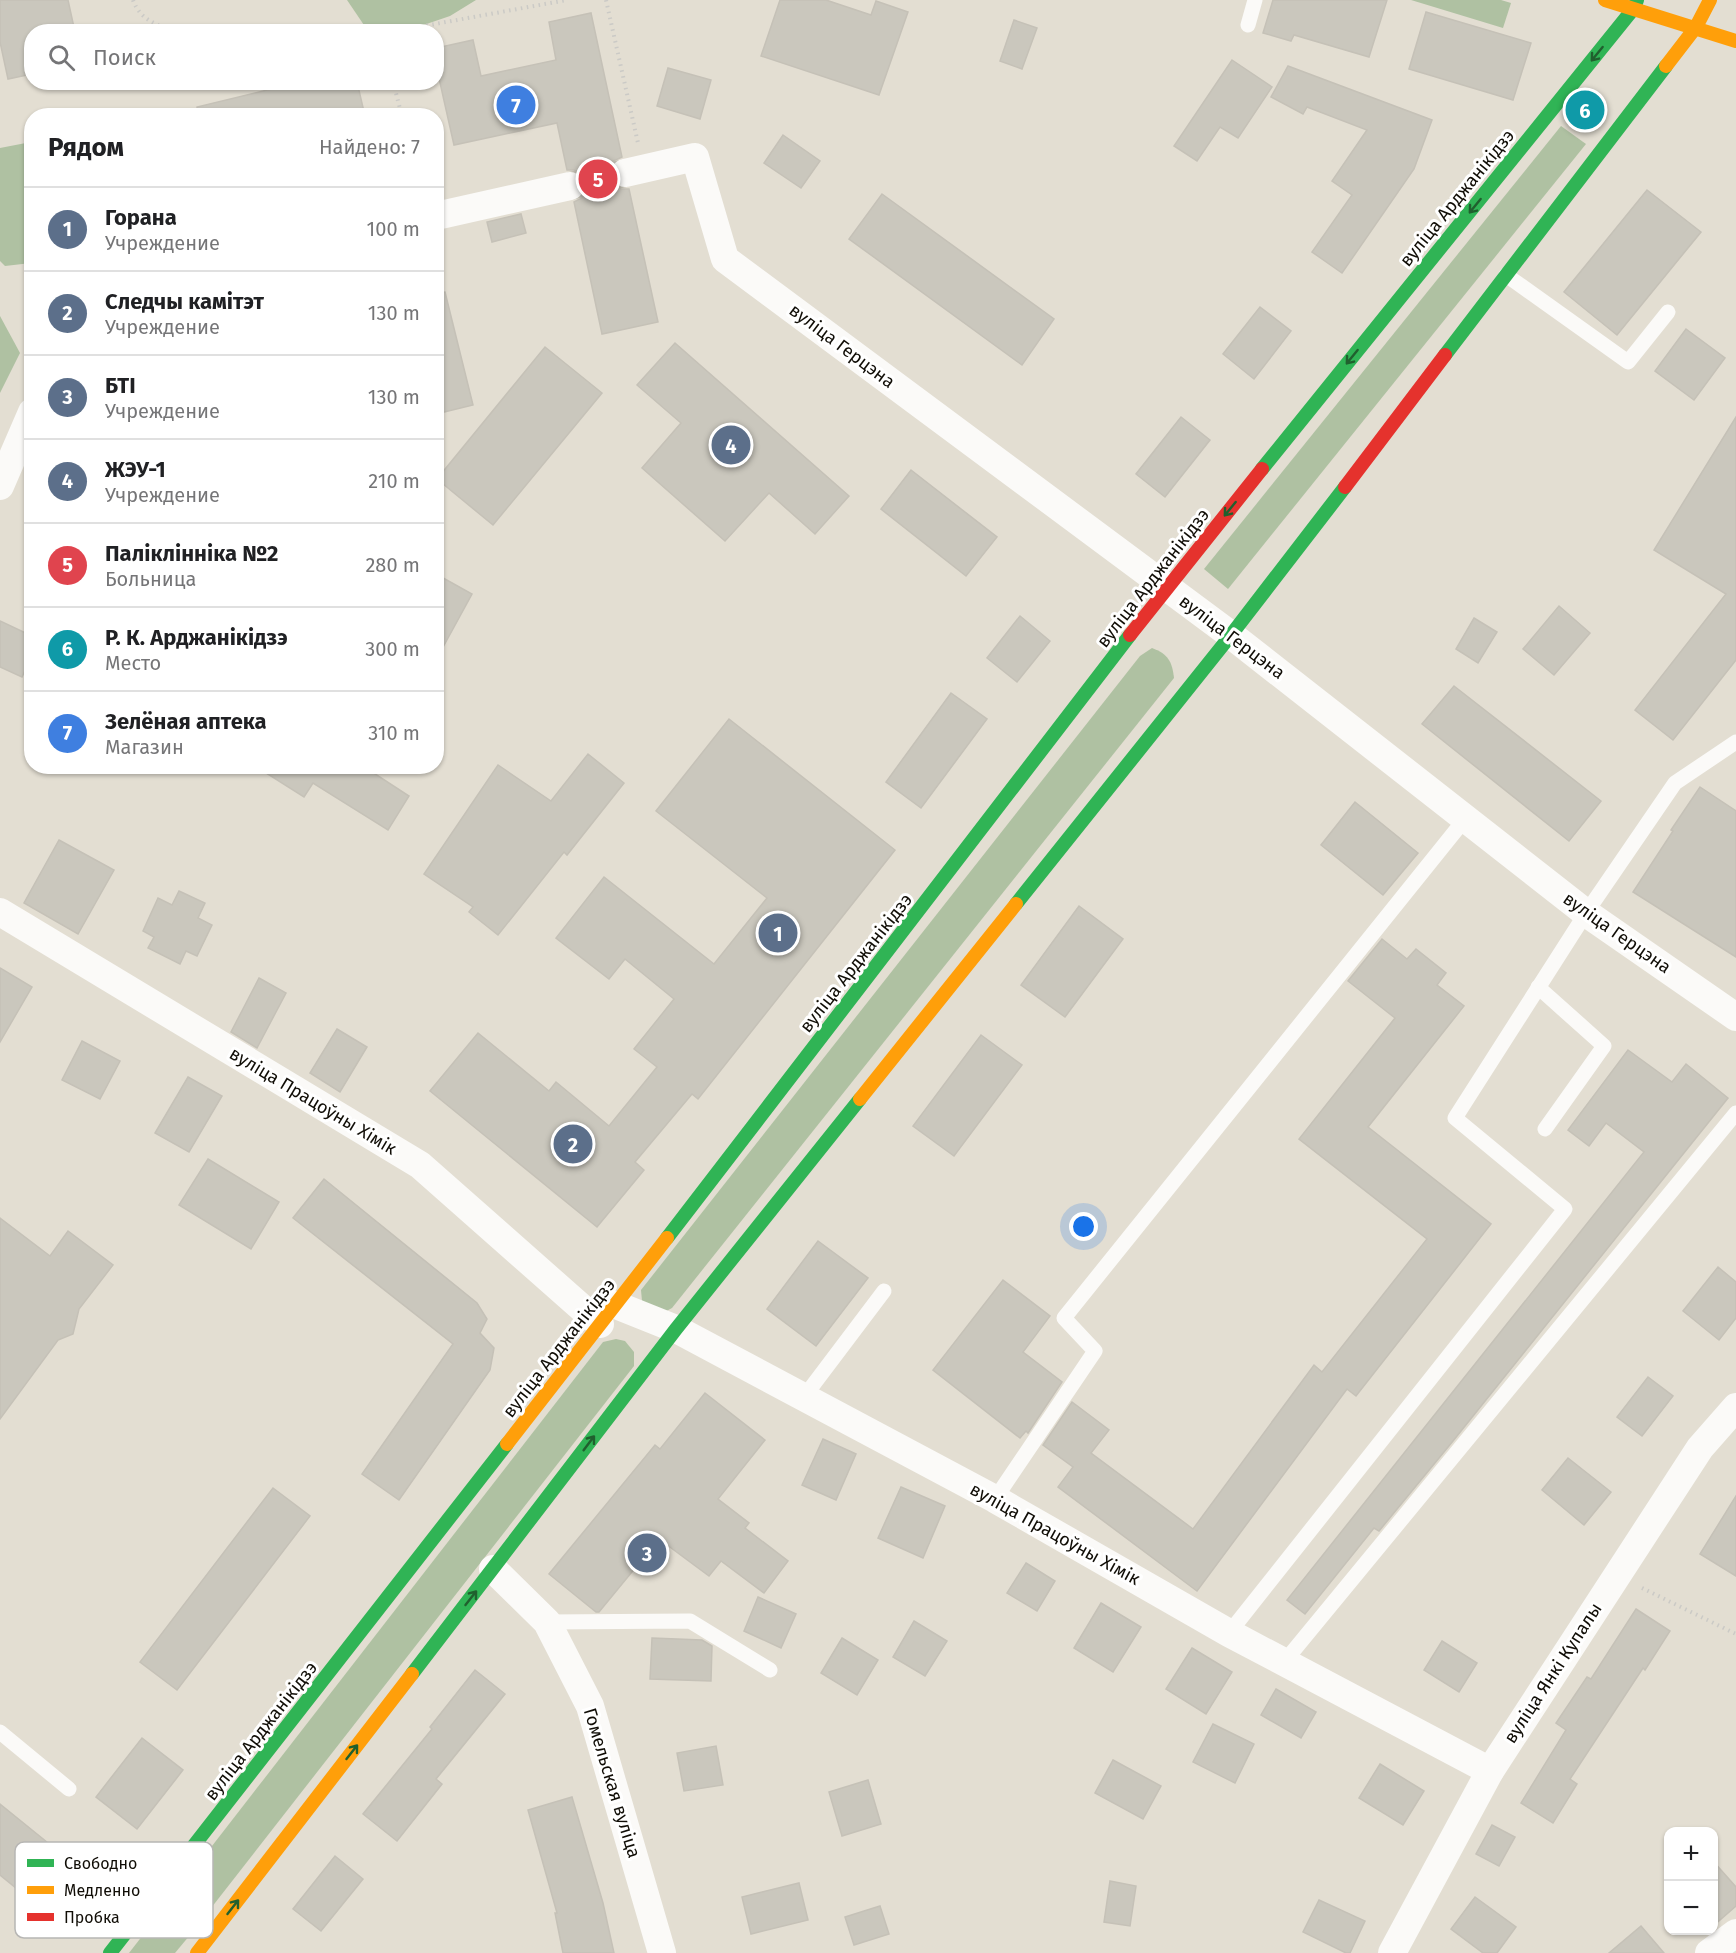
<!DOCTYPE html>
<html lang="ru">
<head>
<meta charset="utf-8">
<style>
	:root { --surface:#fff; --page:#f2f2f2; --text:#202124; --muted:#757577; --line:#e0e0e0; --accent:#5a564d }
	body { margin:0; font-family:"Fira Sans",sans-serif; background:var(--page); color:var(--text) }
	.controls { position:absolute; right:18px; bottom:18px; display:grid; overflow:hidden; border-radius:12px; box-shadow:0 2px 4px #0004 }
	.controls button { width:54px; height:54px; display:grid; place-items:center; padding:0; border:0; border-bottom:2px solid var(--line); background:var(--surface); color:var(--text); font:30px sans-serif }
	.you { position:absolute; left:1084px; top:1227px; width:21px; height:21px; margin:-15px; border:4px solid #fff; border-radius:50%; background:#1a73e8; box-shadow:0 0 0 9px #1a73e833 }
	.badge { display:grid; place-items:center; width:39px; height:39px; border-radius:50%; background:var(--accent); color:#fff; font-size:20px; font-weight:700 }
	.pin { position:absolute; translate:-50% -50%; border:3px solid #fff; box-shadow:0 2px 6px #0006 }
	.list { margin:0; padding:0; list-style:none }
	h2 { display:flex; justify-content:space-between; align-items:center; height:78px; margin:0; padding:0 24px; font-size:26px }
	h2 small { font-size:20px; font-weight:400; color:var(--muted) }
	.list li { display:grid; grid-template-columns:39px 1fr auto; gap:18px; align-items:center; box-sizing:border-box; height:84px; padding:0 24px; border-top:2px solid var(--line) }
	.list b { display:block; font-size:22px; white-space:nowrap }
	.list p { margin:0; font-size:20px; white-space:nowrap; color:var(--muted) }
	.list em { font-size:20px; font-style:normal; color:var(--muted) }
	.icon { flex:none; width:33px; height:33px; fill:none; stroke:currentColor; stroke-width:2; stroke-linecap:round; stroke-linejoin:round }
	.map { position:relative; flex:none; width:1736px; height:1953px; overflow:hidden }
	.search { position:absolute; background:var(--surface); box-shadow:0 2px 4px #0004; left:24px; top:24px; width:420px; height:66px; display:flex; align-items:center; gap:15px; box-sizing:border-box; padding:0 21px; border-radius:24px; color:var(--muted); font-size:22px }
	.panel { position:absolute; background:var(--surface); box-shadow:0 2px 4px #0004; left:24px; top:108px; width:420px; height:666px; border-radius:24px }
	.map>svg:first-child { display:block }
	.forest { fill:#afc1a2 }
	.building { fill:#cac7bd; stroke:#c5c1b7; stroke-width:1.5 }
	.lines { fill:none; stroke-linecap:round; stroke-linejoin:round }
	.street-tunnel { stroke:#c3bfb3; stroke-width:28; stroke-dasharray:28 14; stroke-linecap:butt }
	.path { stroke:#cbcac6; stroke-width:4; stroke-dasharray:1.5 4.5; stroke-linecap:butt }
	.lane { stroke:#fbfaf8; stroke-width:15 }
	.street { stroke:#fbfaf8; stroke-width:28 }
	.fast { stroke:#30b455; stroke-width:14 }
	.slow { stroke:#ff9f0a; stroke-width:14 }
	.jam { stroke:#e5322d; stroke-width:14 }
	.oneway { stroke:#20602e }
	.labels { text-anchor:middle; stroke-width:6; stroke-linejoin:round; paint-order:stroke }
	.street-label { font-size:18px; fill:#100d06; stroke:#fff }
	.key { fill:#fff; stroke:#b7b6b4; stroke-width:1.5 }
	.key-label { font-size:16px; fill:#100d06 }
</style>
</head>
<body>
<div class="map">
<svg width="1736" height="1953" viewBox="0 0 1736 1953">
	<rect width="100%" height="100%" fill="#e3ded2"/>
	<g class="forest">
		<polygon points="347,0 476,0 450,16 406,31 368,31"/>
		<polygon points="1411,0 1501,0 1511,3 1503,28"/>
		<polygon points="1561,126 1586,144 1228,589 1204,569"/>
		<polygon points="31,142 31,263 5,266 0,261 0,148"/>
		<polygon points="0,316 20,353 0,393"/>
		<path d="M 1152,648 C 1168,654 1172,661 1174,678 L 672,1308 L 661,1314 L 642,1301 L 641,1290 L 1140,656 Z"/>
		<polygon points="616,1339 625,1341 634,1352 634,1366 190,1935 175,1953 129,1953 603,1342"/>
	</g>
	<g class="building">
		<polygon points="0,0 68,0 75,32 32,32 32,74 8,79 0,42"/>
		<polygon points="780,0 826,0 871,15 876,1 908,12 879,95 761,56"/>
		<polygon points="1273,0 1387,0 1369,57 1294,35 1291,41 1263,33"/>
		<polygon points="1426,12 1531,43 1513,100 1409,69"/>
		<polygon points="591,13 622,157 613,161 609,169 609,176 613,185 621,189 629,189 658,322 602,334 574,202 582,198 585,191 586,183 582,174 574,170 567,170 557,123 454,145 436,65 436,48 473,40 481,76 556,60 549,22"/>
		<polygon points="1014,20 1037,28 1022,69 1000,61"/>
		<polygon points="1232,60 1272,87 1238,138 1220,127 1197,161 1174,146"/>
		<polygon points="1288,66 1432,120 1414,169 1342,273 1312,252 1352,195 1332,181 1367,130 1307,107 1303,114 1271,97"/>
		<polygon points="668,68 711,80 700,119 657,106"/>
		<polygon points="300,82 357,82 365,116 198,116 197,107"/>
		<polygon points="783,135 820,161 801,188 764,163"/>
		<polygon points="1647,190 1701,232 1617,335 1564,292"/>
		<polygon points="882,194 1054,319 1022,365 849,239"/>
		<polygon points="521,214 526,233 492,242 487,222"/>
		<polygon points="445,292 473,405 436,414 436,293"/>
		<polygon points="1260,307 1291,331 1254,379 1223,354"/>
		<polygon points="1686,329 1725,358 1694,400 1655,371"/>
		<polygon points="675,343 849,496 815,534 769,493 725,541 642,468 681,423 637,385"/>
		<polygon points="545,347 602,393 493,525 437,479"/>
		<polygon points="1181,417 1210,440 1165,497 1136,474"/>
		<polygon points="1736,417 1736,660 1673,740 1635,710 1726,594 1654,550"/>
		<polygon points="911,470 997,537 966,576 881,509"/>
		<polygon points="436,574 472,594 436,660"/>
		<polygon points="1559,606 1590,633 1554,675 1523,649"/>
		<polygon points="1020,616 1050,641 1017,682 987,658"/>
		<polygon points="1474,618 1497,632 1478,663 1456,649"/>
		<polygon points="0,621 32,636 32,655 22,677 0,667"/>
		<polygon points="1454,686 1601,801 1569,841 1422,724"/>
		<polygon points="951,693 987,719 921,808 886,782"/>
		<polygon points="729,719 895,850 698,1099 692,1094 635,1162 644,1170 597,1227 430,1091 478,1033 549,1091 556,1082 609,1126 657,1067 634,1049 674,999 625,959 609,979 556,938 604,877 714,964 767,898 656,811"/>
		<polygon points="588,754 624,783 567,855 564,852 498,935 469,912 473,907 424,874 498,765 551,801"/>
		<polygon points="255,766 363,766 409,796 388,830 313,783 304,797"/>
		<polygon points="1700,787 1736,811 1736,957 1633,892 1673,831 1671,830"/>
		<polygon points="1355,802 1418,853 1383,895 1321,845"/>
		<polygon points="59,840 114,870 78,934 24,903"/>
		<polygon points="179,891 205,903 198,918 212,925 197,956 186,951 180,964 148,948 154,937 143,931 158,898 172,905"/>
		<polygon points="1079,906 1123,939 1065,1017 1021,985"/>
		<polygon points="1382,939 1407,959 1416,949 1446,973 1437,985 1464,1006 1368,1127 1491,1224 1356,1396 1347,1389 1197,1591 1058,1487 1073,1467 1043,1445 1072,1402 1109,1430 1091,1453 1193,1529 1314,1365 1322,1372 1427,1239 1299,1139 1395,1018 1348,981"/>
		<polygon points="0,968 32,987 0,1042"/>
		<polygon points="259,978 286,993 257,1048 231,1032"/>
		<polygon points="337,1029 367,1047 340,1092 310,1073"/>
		<polygon points="981,1035 1022,1065 954,1156 913,1126"/>
		<polygon points="82,1041 120,1061 100,1099 62,1080"/>
		<polygon points="1628,1050 1672,1082 1686,1064 1728,1098 1453,1441 1379,1531 1374,1528 1305,1614 1287,1600 1644,1152 1606,1123 1589,1146 1568,1130"/>
		<polygon points="188,1077 222,1096 189,1152 155,1133"/>
		<polygon points="208,1159 279,1202 251,1249 179,1205"/>
		<polygon points="324,1179 477,1303 487,1319 480,1333 494,1348 490,1370 399,1500 362,1474 453,1344 293,1218"/>
		<polygon points="0,1218 50,1256 68,1231 113,1265 79,1309 73,1334 58,1340 0,1419"/>
		<polygon points="818,1241 868,1278 816,1346 767,1309"/>
		<polygon points="1718,1267 1736,1282 1736,1318 1719,1340 1683,1311"/>
		<polygon points="1003,1280 1050,1316 1023,1352 1062,1382 1028,1433 1026,1431 1020,1438 933,1370"/>
		<polygon points="1648,1377 1673,1396 1642,1436 1617,1417"/>
		<polygon points="705,1393 765,1440 718,1499 749,1523 745,1528 788,1561 764,1593 721,1561 709,1576 659,1539 599,1612 596,1612 549,1574 655,1445 660,1449"/>
		<polygon points="823,1439 856,1454 836,1500 802,1485"/>
		<polygon points="1568,1458 1611,1492 1584,1525 1542,1490"/>
		<polygon points="901,1487 945,1506 923,1558 878,1538"/>
		<polygon points="273,1488 310,1516 177,1690 140,1662"/>
		<polygon points="1736,1496 1736,1576 1700,1554"/>
		<polygon points="1026,1563 1055,1581 1037,1611 1007,1593"/>
		<polygon points="758,1597 796,1614 781,1648 744,1631"/>
		<polygon points="1101,1603 1141,1627 1113,1672 1074,1648"/>
		<polygon points="1636,1609 1670,1631 1645,1670 1643,1668 1570,1779 1577,1784 1553,1823 1521,1803 1566,1730 1556,1723 1587,1677 1591,1679"/>
		<polygon points="914,1621 947,1641 925,1676 893,1657"/>
		<polygon points="652,1638 702,1640 712,1646 711,1681 650,1679"/>
		<polygon points="842,1638 878,1660 857,1695 821,1673"/>
		<polygon points="1442,1641 1477,1663 1459,1692 1424,1670"/>
		<polygon points="1192,1648 1232,1672 1206,1714 1166,1689"/>
		<polygon points="475,1670 505,1694 436,1779 442,1784 397,1841 363,1814 432,1729 430,1727"/>
		<polygon points="1276,1689 1316,1712 1301,1738 1261,1715"/>
		<polygon points="1213,1724 1254,1744 1235,1783 1193,1762"/>
		<polygon points="142,1738 183,1770 137,1829 96,1797"/>
		<polygon points="716,1746 723,1785 684,1791 677,1753"/>
		<polygon points="1113,1760 1161,1786 1143,1819 1095,1793"/>
		<polygon points="1380,1764 1424,1791 1403,1825 1359,1798"/>
		<polygon points="868,1780 881,1824 842,1836 829,1792"/>
		<polygon points="572,1797 603,1903 614,1953 563,1953 555,1913 557,1913 528,1810"/>
		<polygon points="0,1804 79,1868 44,1911 0,1875"/>
		<polygon points="1492,1825 1515,1837 1499,1866 1476,1854"/>
		<polygon points="335,1856 363,1879 321,1931 293,1909"/>
		<polygon points="1713,1861 1736,1887 1736,1906 1713,1926"/>
		<polygon points="1110,1881 1136,1886 1130,1926 1104,1922"/>
		<polygon points="799,1883 808,1920 751,1934 742,1897"/>
		<polygon points="1475,1897 1516,1927 1497,1953 1483,1953 1451,1929"/>
		<polygon points="1319,1900 1365,1921 1350,1953 1346,1953 1303,1932"/>
		<polygon points="880,1906 889,1934 854,1945 845,1917"/>
		<polygon points="1641,1926 1664,1953 1609,1953"/>
	</g>
	<g class="lines">
		<polyline class="street-tunnel" points="570,186 625,173"/>
		<g class="path">
			<path d="M 133,0 C 140,20 156,24 174,32"/>
			<polyline points="606,0 638,143"/>
			<polyline points="391,32 567,0"/>
			<polyline points="393,82 402,116"/>
			<polyline points="1642,1588 1736,1634"/>
		</g>
		<g class="lane">
			<polyline points="1248,25 1255,0"/>
			<polyline points="1506,275 1628,362 1668,312"/>
			<polyline points="1538,987 1604,1046 1545,1129"/>
			<polyline points="804,1397 884,1291"/>
			<polyline points="995,1499 1095,1351 1064,1318 1465,819"/>
			<polyline points="547,1622 690,1621 770,1670"/>
			<polyline points="1229,1633 1565,1209 1455,1118 1586,913 1675,783 1736,742"/>
			<polyline points="1285,1661 1736,1113"/>
			<polyline points="0,1732 69,1789"/>
		</g>
		<g class="street">
			<polyline points="625,173 695,157 725,259 1231,635 1586,913 1736,1017"/>
			<polyline points="436,216 570,186"/>
			<polyline points="0,486 32,412"/>
			<polyline points="0,912 420,1165 600,1324"/>
			<polyline points="616,1305 676,1329 995,1499 1229,1633 1490,1771"/>
			<polyline points="493,1569 547,1622 590,1706 662,1953"/>
			<polyline points="1392,1953 1490,1771 1700,1448 1736,1407"/>
			<polyline points="1709,1953 1736,1933"/>
		</g>
		<g class="fast">
			<polyline points="1445,355 1666,66"/>
			<polyline points="1262,469 1634,8 1637,0"/>
			<polyline points="1016,904 1231,635 1345,487"/>
			<polyline points="667,1238 1130,635"/>
			<polyline points="412,1674 676,1329 860,1099"/>
			<polyline points="110,1953 507,1444"/>
		</g>
		<g class="slow">
			<polyline points="1605,0 1736,41"/>
			<polyline points="1666,66 1696,27 1710,0"/>
			<polyline points="860,1099 1016,904"/>
			<polyline points="507,1444 667,1238"/>
			<polyline points="197,1953 412,1674"/>
		</g>
		<g class="jam">
			<polyline points="1345,487 1445,355"/>
			<polyline points="1130,635 1262,469"/>
		</g>
	</g>
	<defs><path id="oneway-shaft" d="M-6 0H5M1.5-3L5.5 0L1.5 3" fill="none" stroke-width="1.6" stroke-linecap="round" stroke-linejoin="round" transform="scale(1.5)"/></defs>
	<g class="oneway">
		<use href="#oneway-shaft" transform="translate(1597 54) rotate(129)"/>
		<use href="#oneway-shaft" transform="translate(1475 206) rotate(129)"/>
		<use href="#oneway-shaft" transform="translate(1352 357) rotate(129)"/>
		<use href="#oneway-shaft" transform="translate(1230 509) rotate(129)"/>
		<use href="#oneway-shaft" transform="translate(589 1443) rotate(-53)"/>
		<use href="#oneway-shaft" transform="translate(471 1598) rotate(-52)"/>
		<use href="#oneway-shaft" transform="translate(352 1752) rotate(-52)"/>
		<use href="#oneway-shaft" transform="translate(233 1907) rotate(-52)"/>
	</g>
	<g class="labels">
		<g class="street-label">
			<text transform="translate(1457 198) rotate(-51)" y="6">вуліца Арджанікідзэ</text>
			<text transform="translate(842 346) rotate(37)" y="6">вуліца Герцэна</text>
			<text transform="translate(1153 578) rotate(-52)" y="6">вуліца Арджанікідзэ</text>
			<text transform="translate(1232 637) rotate(37)" y="6">вуліца Герцэна</text>
			<text transform="translate(1617 933) rotate(35)" y="6">вуліца Герцэна</text>
			<text transform="translate(856 963) rotate(-52)" y="6">вуліца Арджанікідзэ</text>
			<text transform="translate(313 1101) rotate(31)" y="6">вуліца Працоўны Хімік</text>
			<text transform="translate(559 1348) rotate(-52)" y="6">вуліца Арджанікідзэ</text>
			<text transform="translate(1055 1534) rotate(29)" y="6">вуліца Працоўны Хімік</text>
			<text transform="translate(1553 1673) rotate(-57)" y="6">вуліца Янкі Купалы</text>
			<text transform="translate(261 1731) rotate(-52)" y="6">вуліца Арджанікідзэ</text>
			<text transform="translate(612 1783) rotate(73)" y="6">Гомельская вуліца</text>
		</g>
	</g>
	<rect x="15" y="1842" width="198" height="96" rx="9" class="key"/>
	<rect x="27" y="1859" width="27" height="8" fill="#30b455"/>
	<rect x="27" y="1886" width="27" height="8" fill="#ff9f0a"/>
	<rect x="27" y="1913" width="27" height="8" fill="#e5322d"/>
	<g class="key-label">
		<text x="64" y="1869">Свободно</text>
		<text x="64" y="1896">Медленно</text>
		<text x="64" y="1923">Пробка</text>
	</g>
</svg>
<div class="controls">
<button>+</button>
<button>−</button>
</div>
<div class="you"></div>
<div class="pin badge" style="left:778px;top:933px;background:#5c6f8a">1</div>
<div class="pin badge" style="left:573px;top:1144px;background:#5c6f8a">2</div>
<div class="pin badge" style="left:647px;top:1553px;background:#5c6f8a">3</div>
<div class="pin badge" style="left:731px;top:445px;background:#5c6f8a">4</div>
<div class="pin badge" style="left:598px;top:179px;background:#e0444e">5</div>
<div class="pin badge" style="left:1585px;top:110px;background:#0f9aa8">6</div>
<div class="pin badge" style="left:516px;top:105px;background:#3f7fe0">7</div>
<div class="search"><svg class="icon" aria-label="search" viewBox="0 0 24 24"><circle cx="10" cy="10" r="6"/><path d="M15 15l6 6"/></svg>Поиск</div>
<section class="panel">
<h2>Рядом<small>Найдено: 7</small></h2>
<ul class="list">
<li><span class="badge" style="background:#5c6f8a">1</span><div><b>Горана</b><p>Учреждение</p></div><em>100 m</em></li>
<li><span class="badge" style="background:#5c6f8a">2</span><div><b>Следчы камітэт</b><p>Учреждение</p></div><em>130 m</em></li>
<li><span class="badge" style="background:#5c6f8a">3</span><div><b>БТІ</b><p>Учреждение</p></div><em>130 m</em></li>
<li><span class="badge" style="background:#5c6f8a">4</span><div><b>ЖЭУ-1</b><p>Учреждение</p></div><em>210 m</em></li>
<li><span class="badge" style="background:#e0444e">5</span><div><b>Паліклінніка №2</b><p>Больница</p></div><em>280 m</em></li>
<li><span class="badge" style="background:#0f9aa8">6</span><div><b>Р. К. Арджанікідзэ</b><p>Место</p></div><em>300 m</em></li>
<li><span class="badge" style="background:#3f7fe0">7</span><div><b>Зелёная аптека</b><p>Магазин</p></div><em>310 m</em></li>
</ul>
</section>
</div>
</body>
</html>
